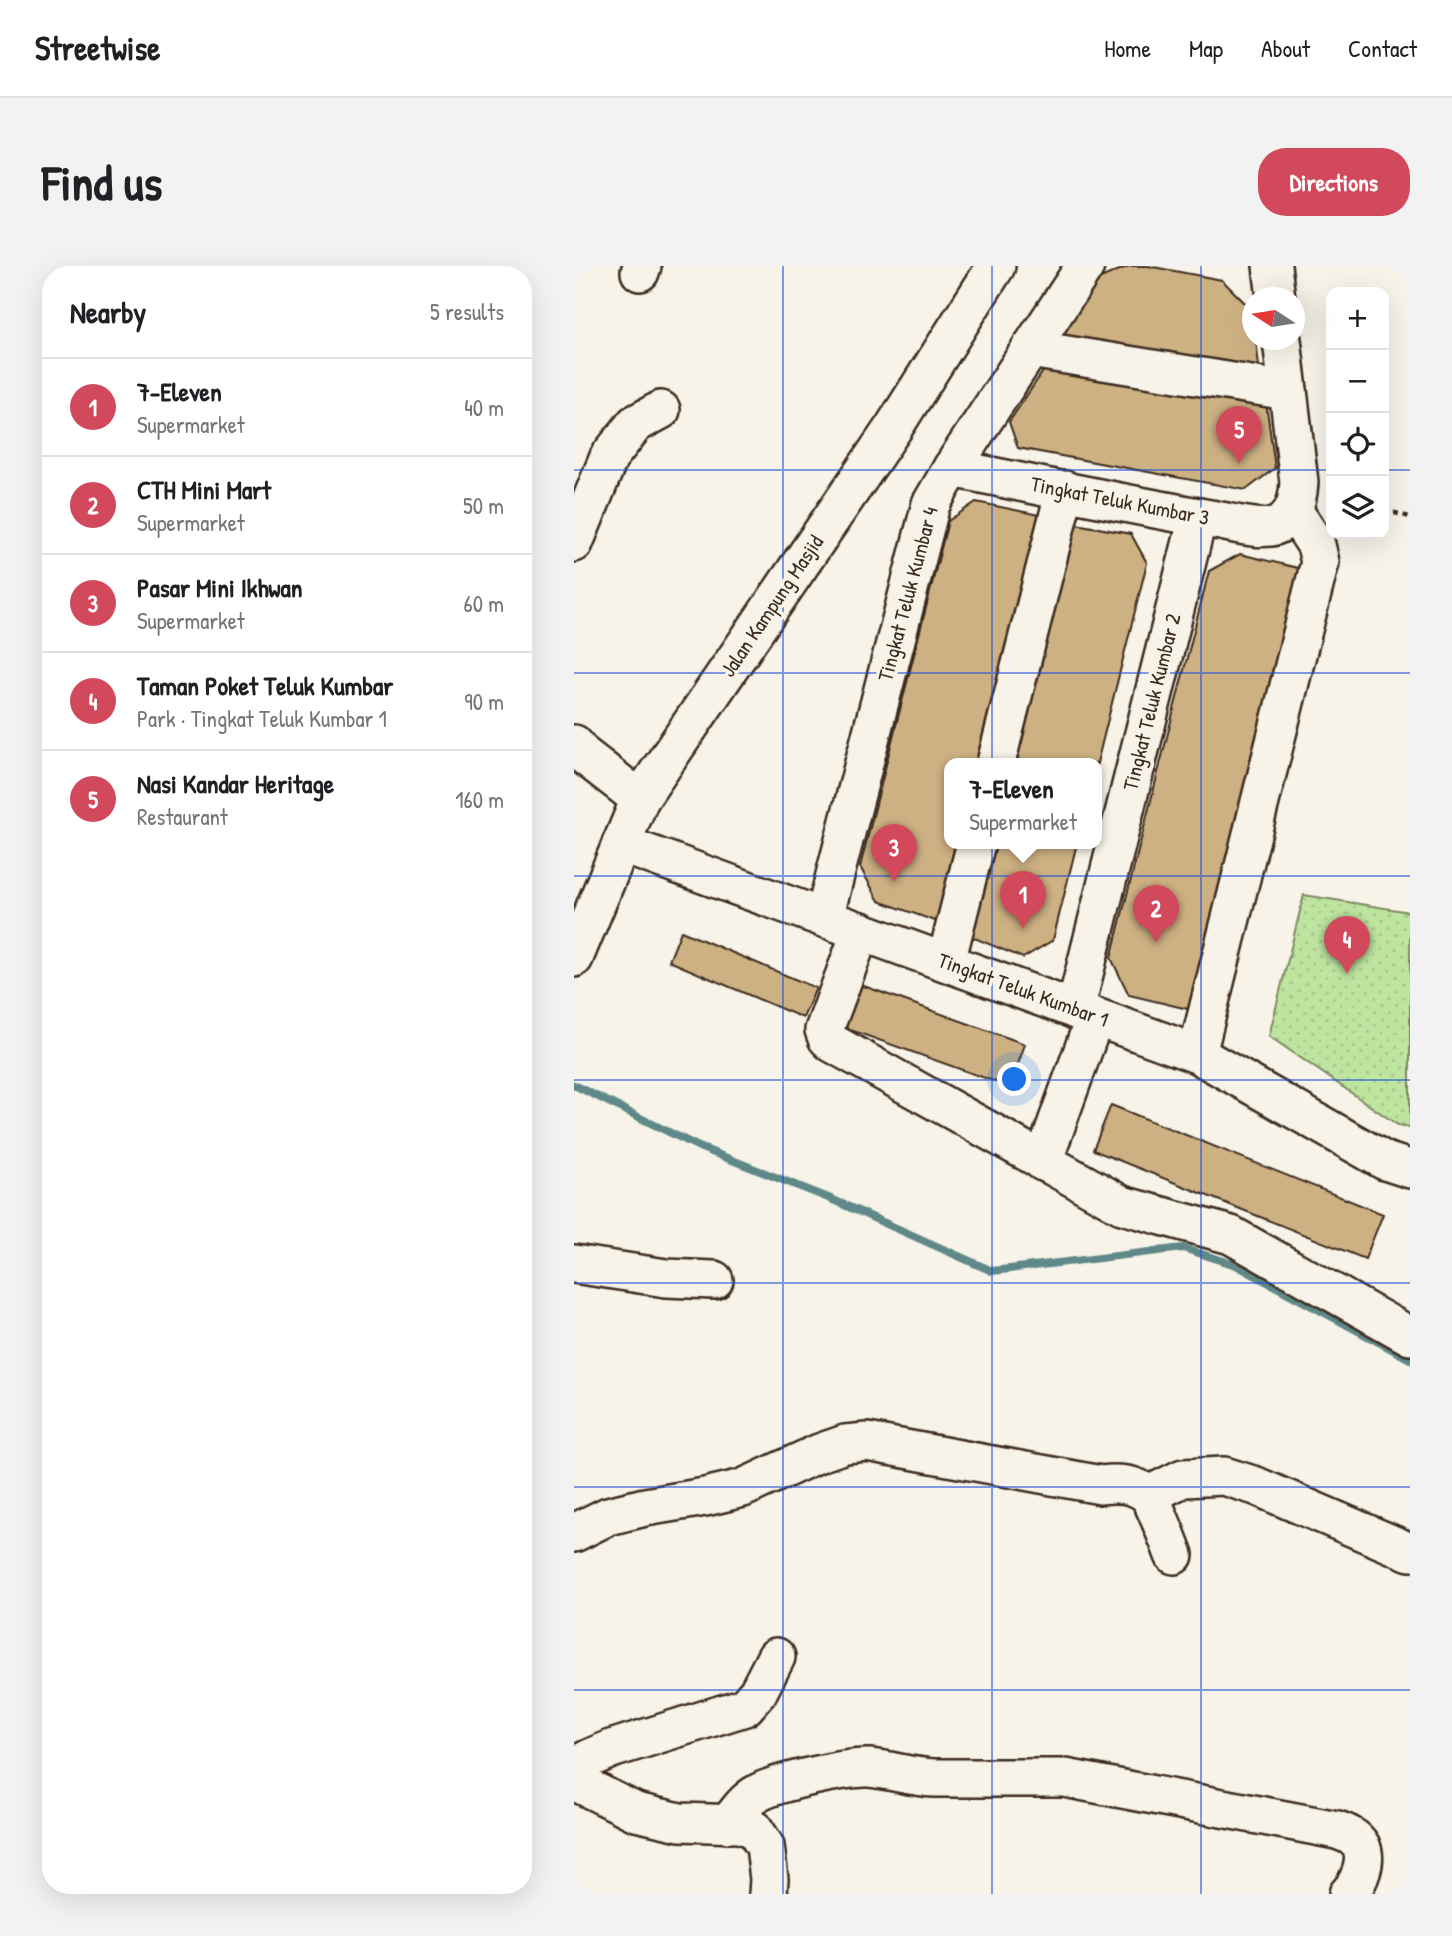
<!DOCTYPE html>
<html lang="en">
<head>
<meta charset="utf-8">
<style>
	:root { --surface:#fff; --page:#f2f2f2; --text:#202124; --muted:#757577; --line:#e0e0e0; --accent:#d1495b }
	body { margin:0; font-family:"Patrick Hand",sans-serif; background:var(--page); color:var(--text) }
	.controls { position:absolute; right:21px; top:21px; display:grid; overflow:hidden; border-radius:14px; box-shadow:0 7px 28px #0002 }
	.controls button { width:63px; height:63px; display:grid; place-items:center; padding:0; border:0; border-bottom:2px solid var(--line); background:var(--surface); color:var(--text); font:35px sans-serif }
	.compass { position:absolute; left:668px; top:21px; width:63px; height:63px; border-radius:50%; background:var(--surface); box-shadow:0 7px 28px #0002; rotate:282deg }
	.you { position:absolute; left:441px; top:814px; width:24px; height:24px; margin:-18px; border:5px solid #fff; border-radius:50%; background:#1a73e8; box-shadow:0 0 0 10px #1a73e833 }
	.badge { display:grid; place-items:center; width:46px; height:46px; border-radius:50%; background:var(--accent); color:#fff; font-size:23px; font-weight:700 }
	.pin { position:absolute; translate:-50% -58px; filter:drop-shadow(0 2px 4px #0008) }
	.pin::after { content:''; position:absolute; top:37px; width:24px; height:21px; background:inherit; clip-path:polygon(0 0,100% 0,50% 100%) }
	.popup { position:absolute; left:370px; top:492px; width:158px; height:91px; box-sizing:border-box; display:grid; place-content:center; border-radius:14px; background:var(--surface); filter:drop-shadow(0 2px 5px #0005); font-size:23px; white-space:nowrap; color:var(--muted) }
	.popup b { font-size:26px; color:var(--text) }
	.popup::after { content:''; position:absolute; left:50%; top:100%; margin-left:-14px; border:14px solid transparent; border-top-color:var(--surface) }
	.list { margin:0; padding:0; list-style:none }
	h2 { display:flex; justify-content:space-between; align-items:center; height:91px; margin:0; padding:0 28px; font-size:30px }
	h2 small { font-size:23px; font-weight:400; color:var(--muted) }
	.list li { display:grid; grid-template-columns:46px 1fr auto; gap:21px; align-items:center; box-sizing:border-box; height:98px; padding:0 28px; border-top:2px solid var(--line) }
	.list b { display:block; font-size:26px; white-space:nowrap }
	.list p { margin:0; font-size:23px; white-space:nowrap; color:var(--muted) }
	.list em { font-size:23px; font-style:normal; color:var(--muted) }
	.icon { flex:none; width:38px; height:38px; fill:none; stroke:currentColor; stroke-width:2; stroke-linecap:round; stroke-linejoin:round }
	.map { position:relative; flex:none; width:836px; height:1628px; overflow:hidden; border-radius:28px }
	header { display:flex; align-items:center; gap:42px; box-sizing:border-box; height:98px; padding:0 35px; background:var(--surface); border-bottom:2px solid var(--line) }
	header strong { font-size:33px }
	nav { display:flex; gap:38px; margin-inline-start:auto; font-size:24px }
	.intro { display:flex; align-items:center; justify-content:space-between; box-sizing:border-box; height:168px; padding:0 42px }
	h1 { margin:0; font-size:49px }
	.button { padding:18px 32px; border-radius:28px; background:var(--accent); color:#fff; font-size:24px; font-weight:700 }
	main { display:flex; gap:42px; padding:0 42px }
	aside { flex:1; background:var(--surface); border-radius:28px; box-shadow:0 7px 28px #0002 }
	.map>svg:first-child { display:block }
	.park { fill:url(#park-dots); stroke:#7c885f; stroke-width:2 }
	.lines { fill:none; stroke-linecap:round; stroke-linejoin:round }
	.stream { stroke:#5e8888; stroke-width:8 }
	.building { fill:#ceb183; stroke:#3b2a1e; stroke-width:2 }
	.minor-casing { stroke:#3b2a1e; stroke-width:42 }
	.path { stroke:#3b2a1e; stroke-width:4.5; stroke-dasharray:5 5; stroke-linecap:butt }
	.minor { stroke:#f7f3e8; stroke-width:37 }
	.grid { fill:none; stroke:#1d4ed8; stroke-width:2; stroke-opacity:0.55 }
	.labels { text-anchor:middle; stroke-width:7; stroke-linejoin:round; paint-order:stroke }
	.street-label { font-size:21px; fill:#3b2a1e; stroke:#f7f3e8 }
</style>
</head>
<body>
<header>
<strong>Streetwise</strong>
<nav><a>Home</a><a>Map</a><a>About</a><a>Contact</a></nav>
</header>
<div class="intro"><h1>Find us</h1><a class="button">Directions</a></div>
<main>
<aside>
<h2>Nearby<small>5 results</small></h2>
<ul class="list">
<li><span class="badge">1</span><div><b>7-Eleven</b><p>Supermarket</p></div><em>40 m</em></li>
<li><span class="badge">2</span><div><b>CTH Mini Mart</b><p>Supermarket</p></div><em>50 m</em></li>
<li><span class="badge">3</span><div><b>Pasar Mini Ikhwan</b><p>Supermarket</p></div><em>60 m</em></li>
<li><span class="badge">4</span><div><b>Taman Poket Teluk Kumbar</b><p>Park · Tingkat Teluk Kumbar 1</p></div><em>90 m</em></li>
<li><span class="badge">5</span><div><b>Nasi Kandar Heritage</b><p>Restaurant</p></div><em>160 m</em></li>
</ul>
</aside>
<div class="map">
<svg width="836" height="1628" viewBox="0 0 836 1628">
	<defs>
		<pattern id="park-dots" width="8" height="8" patternUnits="userSpaceOnUse" patternTransform="scale(1.75)"><rect width="8" height="8" fill="#bee5a0"/><path d="M2 2h.1M6 6h.1" fill="none" stroke="#a4c589" stroke-width="1.8" stroke-linecap="round"/></pattern>
	</defs>
	<rect width="100%" height="100%" fill="#f7f3e8"/>
	<filter id="ink" filterUnits="userSpaceOnUse"><feTurbulence type="fractalNoise" baseFrequency=".0143" numOctaves="2"/><feDisplacementMap in="SourceGraphic" scale="14" xChannelSelector="R" yChannelSelector="G"/><feConvolveMatrix kernelMatrix="1 2 1 2 8 2 1 2 1" color-interpolation-filters="sRGB"/></filter>
	<g filter="url(#ink)">
		<polygon class="park" points="730,629 836,646 836,861 824,859 695,770"/>
		<g class="lines">
			<polyline class="stream" points="0,819 125,881 257,933 418,1005 609,982 662,999 836,1093"/>
		</g>
		<g class="building">
			<polygon points="555,0 574,0 648,14 678,44 678,74 682,74 686,110 484,76 519,15"/>
			<polygon points="476,95 691,129 701,202 672,224 444,182 435,156"/>
			<polygon points="402,236 470,250 409,497 376,497 376,577 389,577 369,658 305,635 286,601 374,255"/>
			<polygon points="491,256 557,268 573,297 522,501 522,497 430,497"/>
			<polygon points="666,288 728,303 618,744 555,729 537,692 635,305"/>
			<polygon points="410,577 503,577 479,674 449,692 388,667"/>
			<polygon points="107,665 242,722 229,752 95,695"/>
			<polygon points="287,719 451,778 436,821 271,762"/>
			<polygon points="537,839 809,948 791,993 519,884"/>
		</g>
		<g class="lines">
			<defs>
				<g id="minor">
					<polyline points="698,0 702,32"/>
					<polyline points="66,6 68,0"/>
					<polyline points="456,83 714,125"/>
					<path d="M 378,202 C 466,220 554,239 642,254 C 658,257 686,265 701,260 C 720,253 724,234 725,216 L 708,74"/>
					<polyline points="0,277 35,191 61,158 87,144"/>
					<polyline points="0,478 8,488 66,533"/>
					<polyline points="422,497 491,224"/>
					<polyline points="47,578 623,788 811,895 836,903"/>
					<polyline points="250,652 357,238 378,202 511,0"/>
					<polyline points="287,665 250,764 253,772 258,777 548,939 657,969 836,1070"/>
					<polyline points="0,692 66,533 320,161 422,0"/>
					<polyline points="372,696 402,577"/>
					<polyline points="501,744 624,251"/>
					<polyline points="623,788 746,296 742,279 719,244"/>
					<polyline points="469,896 521,751"/>
					<polyline points="0,998 92,1012 140,1014"/>
					<polyline points="575,1229 609,1212 650,1210 682,1220 836,1286"/>
					<path d="M 0,1267 L 34,1250 L 71,1241 L 131,1231 L 169,1222 L 245,1187 L 271,1178 L 293,1176 L 527,1219 C 542,1217 561,1217 574,1229 C 579,1234 596,1278 600,1289"/>
					<polyline points="0,1501 14,1493 37,1483 171,1441 184,1426 202,1391"/>
					<polyline points="0,1515 62,1546 106,1556 165,1558 180,1563 191,1580 195,1613 194,1628"/>
					<path d="M 154,1558 C 163,1546 171,1534 184,1527 C 204,1516 273,1501 295,1502 C 317,1504 338,1511 360,1512 L 491,1512 L 763,1564 C 772,1567 782,1571 787,1580 C 794,1595 785,1617 774,1628"/>
				</g>
			</defs>
			<use href="#minor" class="minor-casing"/>
			<polyline class="path" points="810,248 821,247 836,251"/>
			<use href="#minor" class="minor"/>
		</g>
	</g>
	<path class="grid" d="M 209,0 L 209,1628M 418,0 L 418,1628M 627,0 L 627,1628M 0,204 L 757,204M 810,204 L 836,204M 0,407 L 836,407M 0,610 L 836,610M 0,814 L 836,814M 0,1017 L 836,1017M 0,1221 L 836,1221M 0,1424 L 836,1424"/>
	<g class="labels">
		<g class="street-label">
			<text transform="translate(546 235) rotate(11)" y="7">Tingkat Teluk Kumbar 3</text>
			<text transform="translate(334 328) rotate(-75)" y="7">Tingkat Teluk Kumbar 4</text>
			<text transform="translate(198 340) rotate(-56)" y="7">Jalan Kampung Masjid</text>
			<text transform="translate(578 436) rotate(-76)" y="7">Tingkat Teluk Kumbar 2</text>
			<text transform="translate(449 724) rotate(20)" y="7">Tingkat Teluk Kumbar 1</text>
		</g>
	</g>
</svg>
<div class="controls">
<button>+</button>
<button>−</button>
<button><svg class="icon" aria-label="locate" viewBox="0 0 24 24"><circle cx="12" cy="12" r="6"/><path d="M12 2v4M12 18v4M2 12h4M18 12h4"/></svg></button>
<button><svg class="icon" aria-label="layers" viewBox="0 0 24 24"><path d="M12 4l9 5-9 5-9-5zM3 14l9 5 9-5"/></svg></button>
</div>
<svg class="compass" viewBox="-18 -18 36 36"><path d="M0-13l5 13h-10z" fill="#e53935"/><path d="M0 13l5-13h-10z" fill="#757577"/></svg>
<div class="you"></div>
<div class="pin badge" style="left:449px;top:663px">1</div>
<div class="popup"><b>7-Eleven</b>Supermarket</div>
<div class="pin badge" style="left:582px;top:677px">2</div>
<div class="pin badge" style="left:320px;top:616px">3</div>
<div class="pin badge" style="left:773px;top:708px">4</div>
<div class="pin badge" style="left:665px;top:198px">5</div>
</div>
</main>
</body>
</html>
